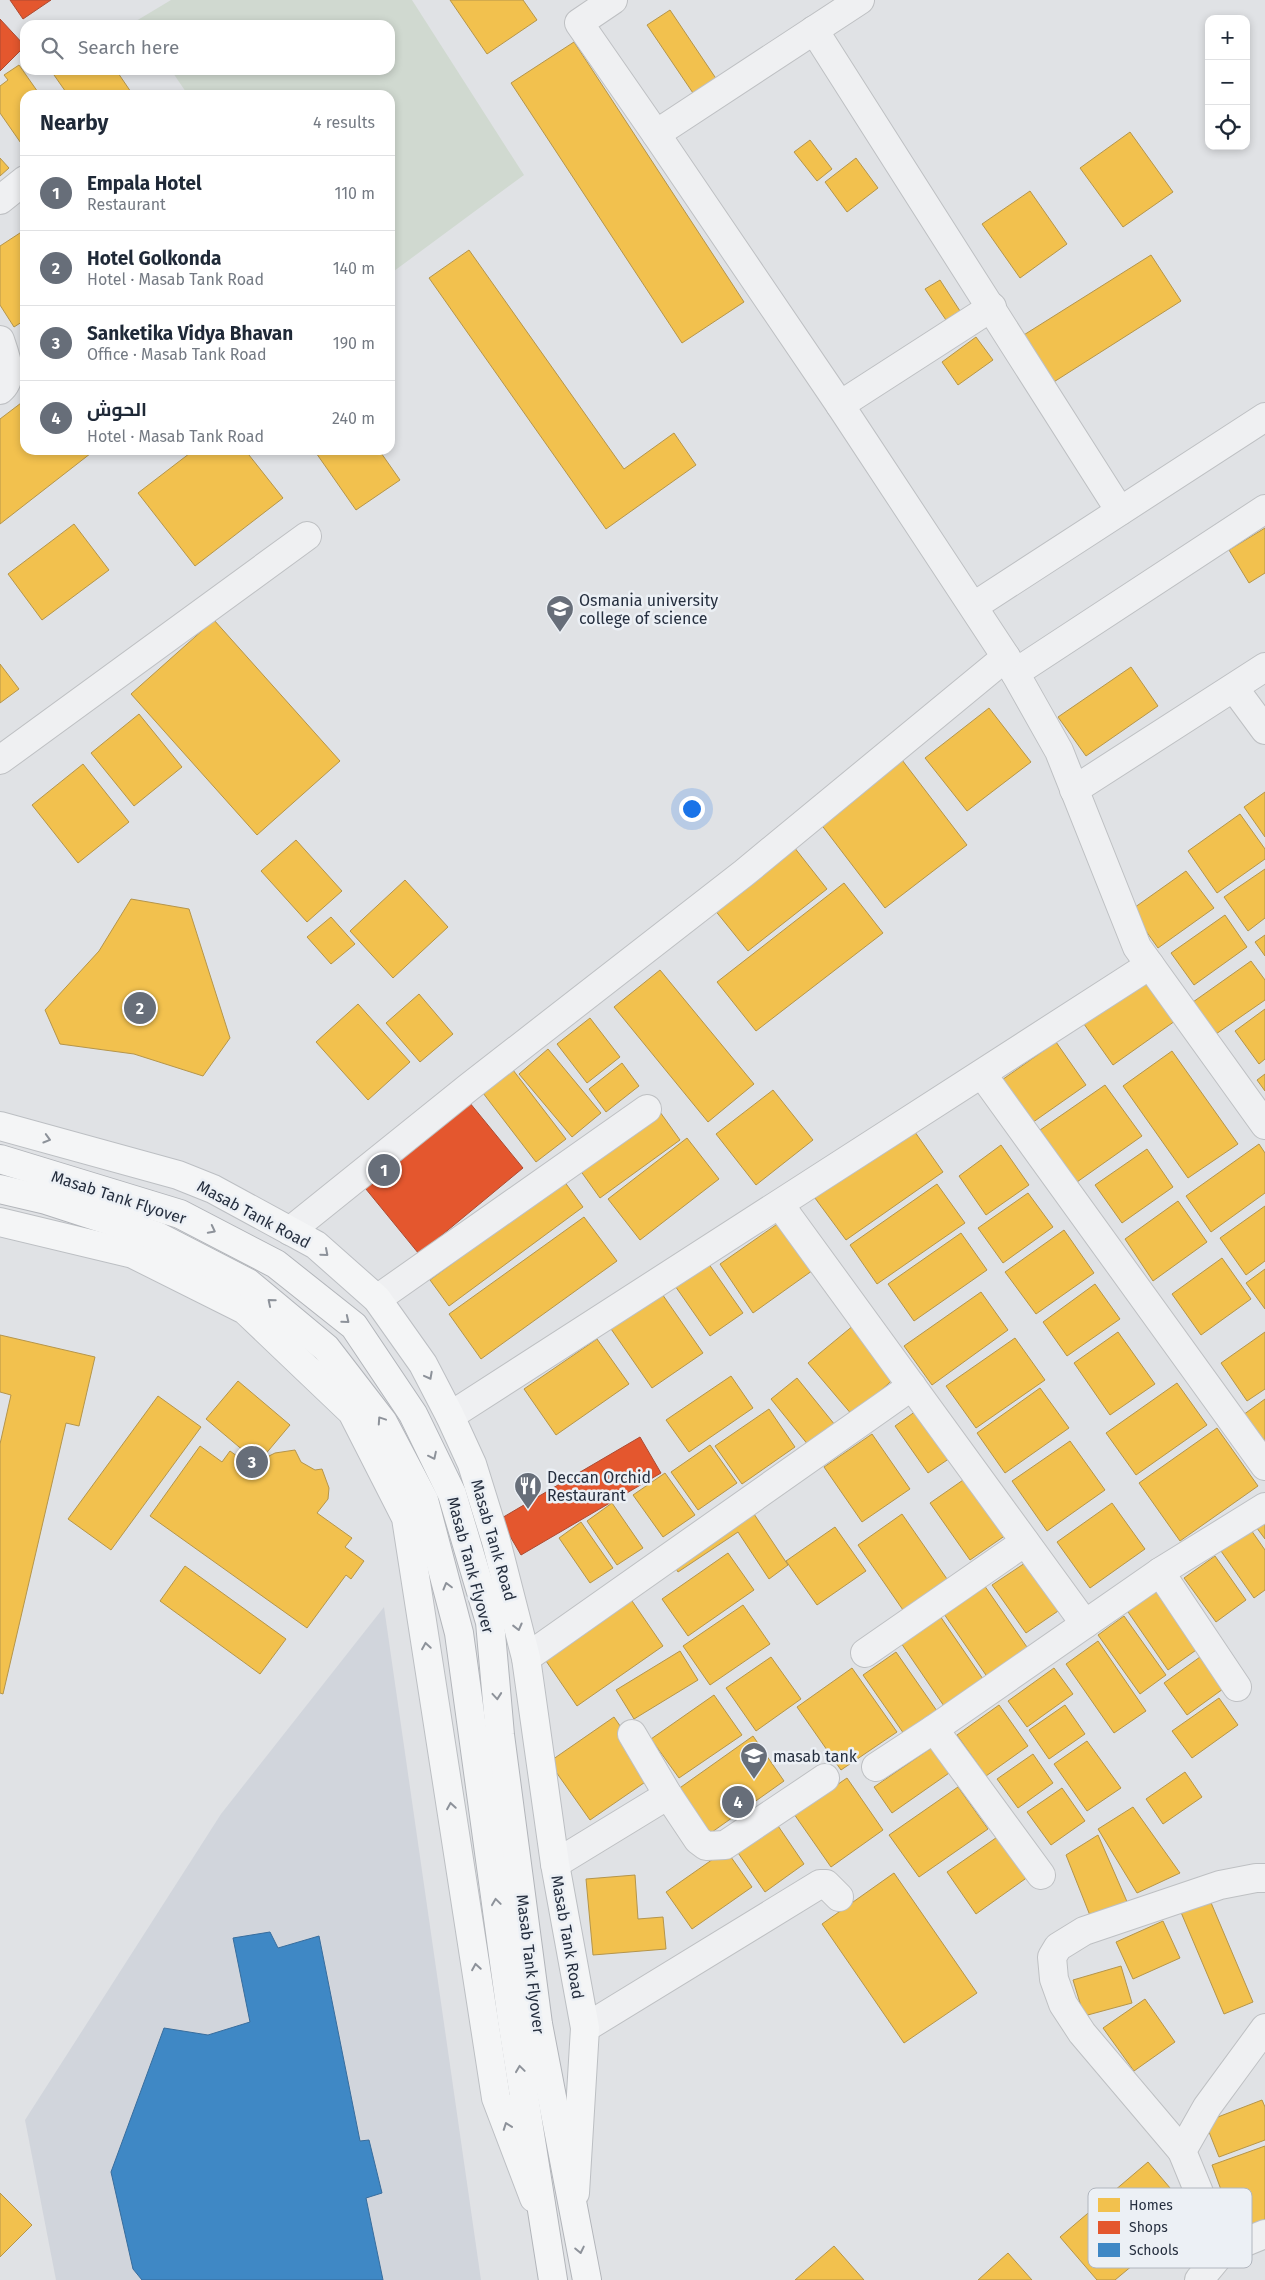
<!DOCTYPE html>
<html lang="en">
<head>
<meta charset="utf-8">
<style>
	:root { --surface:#fff; --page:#f2f2f3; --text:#1f2937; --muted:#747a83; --line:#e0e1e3; --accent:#676e79 }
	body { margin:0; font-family:"Fira Sans",Cairo,sans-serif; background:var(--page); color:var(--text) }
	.controls { position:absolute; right:15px; top:15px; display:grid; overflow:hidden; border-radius:10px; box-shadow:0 2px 8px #0003 }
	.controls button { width:45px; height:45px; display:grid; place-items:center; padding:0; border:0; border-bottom:1px solid var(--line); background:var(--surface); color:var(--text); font:25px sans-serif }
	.you { position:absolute; left:691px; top:808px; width:18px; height:18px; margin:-12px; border:4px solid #fff; border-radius:50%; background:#1a73e8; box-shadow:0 0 0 8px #1a73e833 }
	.badge { display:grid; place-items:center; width:32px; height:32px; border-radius:50%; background:var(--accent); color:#fff; font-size:16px; font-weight:700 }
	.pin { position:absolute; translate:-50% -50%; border:2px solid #fff; box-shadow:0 1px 5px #0006 }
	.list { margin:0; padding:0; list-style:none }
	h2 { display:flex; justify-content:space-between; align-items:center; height:65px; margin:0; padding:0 20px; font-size:21px }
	h2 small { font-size:16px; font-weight:400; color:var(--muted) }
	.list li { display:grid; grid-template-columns:32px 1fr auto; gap:15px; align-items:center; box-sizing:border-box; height:75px; padding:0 20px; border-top:1px solid var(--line) }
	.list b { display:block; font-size:19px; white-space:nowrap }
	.list p { margin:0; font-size:16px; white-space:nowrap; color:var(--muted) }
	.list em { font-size:16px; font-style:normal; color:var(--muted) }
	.icon { flex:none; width:28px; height:28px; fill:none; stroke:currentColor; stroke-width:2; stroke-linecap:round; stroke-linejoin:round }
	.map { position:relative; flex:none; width:1265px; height:2280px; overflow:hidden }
	.search { position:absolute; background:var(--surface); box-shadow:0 2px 8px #0003; left:20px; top:20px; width:375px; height:55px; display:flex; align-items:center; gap:12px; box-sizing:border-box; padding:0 18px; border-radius:15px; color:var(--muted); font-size:19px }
	.panel { position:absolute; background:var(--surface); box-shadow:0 2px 8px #0003; left:20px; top:90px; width:375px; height:365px; border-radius:15px }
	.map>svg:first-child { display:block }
	.built { fill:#d1d5dc }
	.green { fill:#d0d9d0 }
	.homes { fill:#f2c14e; stroke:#b5954a }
	.shops { fill:#e4572e; stroke:#ab4b33 }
	.schools { fill:#3f88c5; stroke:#386d9d }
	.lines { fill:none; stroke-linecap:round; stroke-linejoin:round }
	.minor-casing { stroke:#bec0c3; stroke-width:30 }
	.major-casing { stroke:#bcbfc3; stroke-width:30 }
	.highway-casing { stroke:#b2b5ba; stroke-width:30 }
	.minor { stroke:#eff0f2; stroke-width:28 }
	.major { stroke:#f4f5f6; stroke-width:28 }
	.highway { stroke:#f4f5f6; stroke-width:28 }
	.oneway { stroke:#8d929a }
	.labels { text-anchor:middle; stroke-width:5; stroke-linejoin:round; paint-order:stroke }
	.poi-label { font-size:16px; fill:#262f3f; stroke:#ecf0f5; text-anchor:start }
	.street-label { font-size:16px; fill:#262f3f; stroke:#ecf0f5 }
	.key { fill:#ecf0f5; stroke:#b1b6be; stroke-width:1 }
	.key-label { font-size:14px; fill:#262f3f }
</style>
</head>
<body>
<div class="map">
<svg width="1265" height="2280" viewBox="0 0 1265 2280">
	<rect width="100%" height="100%" fill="#e0e2e5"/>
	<polygon class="built" points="384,1607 481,2280 56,2280 25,2120 221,1814"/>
	<polygon class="green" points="171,0 412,0 524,175 390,274 390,95 188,95 171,70 390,70 390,25 139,25 136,21"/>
	<g class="homes">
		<polygon points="450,0 523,0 537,20 487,54"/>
		<polygon points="670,10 717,80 695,96 647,25"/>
		<polygon points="574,42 744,302 682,343 511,83"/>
		<polygon points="19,65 40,95 25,95 25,149 0,113 0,86 8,80 4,75"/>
		<polygon points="60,70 116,70 133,95 68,95 54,75"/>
		<polygon points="1130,132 1173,192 1123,227 1080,168"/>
		<polygon points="810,140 832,169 817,181 794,152"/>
		<polygon points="0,158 9,168 0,176"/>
		<polygon points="856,158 878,188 847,212 825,182"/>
		<polygon points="1030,191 1067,244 1020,278 982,224"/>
		<polygon points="23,231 25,235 25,320 14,327 0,305 0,246"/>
		<polygon points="469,250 624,469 674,433 696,465 606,529 429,278"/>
		<polygon points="1151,255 1181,301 1049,385 1019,338"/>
		<polygon points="940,280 960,311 946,320 925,289"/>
		<polygon points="976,337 993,360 958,385 942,362"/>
		<polygon points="25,400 25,450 95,450 0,524 0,419"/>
		<polygon points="194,450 245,450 283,498 195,566 138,493"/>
		<polygon points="314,450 379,450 400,480 356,510"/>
		<polygon points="74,524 109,570 42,620 8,574"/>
		<polygon points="1265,528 1265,573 1249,583 1229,550"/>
		<polygon points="214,620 340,761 257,835 131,694"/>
		<polygon points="0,664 19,689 0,703"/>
		<polygon points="1131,667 1158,706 1086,756 1058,717"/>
		<polygon points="989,708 1031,762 967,811 925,758"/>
		<polygon points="139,714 182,767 134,806 91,753"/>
		<polygon points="899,756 967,845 885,908 817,819"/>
		<polygon points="83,764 129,822 78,863 32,805"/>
		<polygon points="1265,792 1265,837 1244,807"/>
		<polygon points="1240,814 1265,849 1265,859 1217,893 1188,851"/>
		<polygon points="296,840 342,891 307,922 261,871"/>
		<polygon points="794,847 827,889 748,951 714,909"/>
		<polygon points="1265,869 1265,918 1248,931 1224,897"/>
		<polygon points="1186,871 1214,908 1158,948 1131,910"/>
		<polygon points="405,880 448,927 393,978 350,931"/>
		<polygon points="844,883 883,933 756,1031 717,982"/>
		<polygon points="131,899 189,909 230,1038 203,1076 134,1054 60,1044 45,1010 99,951"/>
		<polygon points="1225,915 1247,947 1194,985 1171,953"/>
		<polygon points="331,917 355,944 331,964 307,937"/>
		<polygon points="1265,935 1265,956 1255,942"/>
		<polygon points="1251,961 1265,980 1265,1000 1216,1034 1193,1002"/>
		<polygon points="660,970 754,1084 708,1122 614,1007"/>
		<polygon points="1142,973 1175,1021 1113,1065 1079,1017"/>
		<polygon points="419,994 453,1034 420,1062 386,1023"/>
		<polygon points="358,1004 410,1062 368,1100 316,1042"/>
		<polygon points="1265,1009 1265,1059 1259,1064 1235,1031"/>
		<polygon points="590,1018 620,1057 587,1083 557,1044"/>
		<polygon points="1056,1042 1086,1085 1029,1125 999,1082"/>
		<polygon points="548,1049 601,1113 572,1137 519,1074"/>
		<polygon points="1172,1051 1238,1144 1188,1178 1123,1086"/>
		<polygon points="622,1063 639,1086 606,1112 589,1089"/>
		<polygon points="513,1070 566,1139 536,1162 483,1093"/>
		<polygon points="1265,1074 1265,1091 1257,1080"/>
		<polygon points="1105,1085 1142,1136 1077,1182 1040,1130"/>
		<polygon points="773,1090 813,1140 756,1185 716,1134"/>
		<polygon points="660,1112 680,1140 600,1198 580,1170"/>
		<polygon points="910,1125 943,1172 846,1240 812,1194"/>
		<polygon points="687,1138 719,1179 640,1240 608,1199"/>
		<polygon points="1259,1144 1265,1153 1265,1193 1211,1232 1186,1196"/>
		<polygon points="1001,1145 1029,1185 986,1215 959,1176"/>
		<polygon points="1147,1149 1173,1187 1122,1223 1095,1185"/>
		<polygon points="564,1181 583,1207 449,1306 430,1280"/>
		<polygon points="937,1184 965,1223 877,1284 850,1245"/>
		<polygon points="1028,1193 1053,1227 1003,1263 978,1228"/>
		<polygon points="1178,1201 1207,1242 1153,1281 1125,1239"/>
		<polygon points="1265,1206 1265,1261 1246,1275 1220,1238"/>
		<polygon points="584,1217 617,1261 481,1359 449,1314"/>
		<polygon points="783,1220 816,1268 753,1313 720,1264"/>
		<polygon points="1064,1230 1094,1273 1036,1314 1005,1272"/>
		<polygon points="961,1233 987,1270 914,1321 888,1284"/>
		<polygon points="1222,1258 1251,1299 1201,1335 1172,1294"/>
		<polygon points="706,1260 743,1313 710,1336 673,1283"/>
		<polygon points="1265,1269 1265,1309 1246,1283"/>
		<polygon points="1095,1284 1120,1319 1067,1356 1043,1322"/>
		<polygon points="660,1291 703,1353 652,1388 609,1326"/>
		<polygon points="981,1292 1008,1330 932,1385 904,1346"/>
		<polygon points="860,1320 900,1373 853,1416 808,1363"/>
		<polygon points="1118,1332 1155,1384 1110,1415 1074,1363"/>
		<polygon points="1265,1332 1265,1389 1247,1401 1221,1363"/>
		<polygon points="0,1335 95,1357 79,1426 66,1423 3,1694 0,1693 0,1444 11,1395 0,1392"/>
		<polygon points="1015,1338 1045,1380 976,1428 946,1386"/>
		<polygon points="597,1339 629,1384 556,1435 524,1389"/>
		<polygon points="731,1376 753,1408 689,1452 666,1420"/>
		<polygon points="797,1378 835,1425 809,1446 771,1399"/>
		<polygon points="238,1381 290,1425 258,1463 206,1419"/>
		<polygon points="1177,1383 1207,1425 1136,1475 1106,1433"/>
		<polygon points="1040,1388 1069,1428 1005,1473 977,1433"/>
		<polygon points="158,1396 201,1427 111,1550 68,1519"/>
		<polygon points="1265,1399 1265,1446 1243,1415"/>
		<polygon points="923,1406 956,1454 928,1473 895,1426"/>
		<polygon points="769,1409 795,1447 742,1484 715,1446"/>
		<polygon points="1217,1428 1258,1486 1180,1541 1139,1483"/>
		<polygon points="872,1434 910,1489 862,1522 824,1467"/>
		<polygon points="1070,1441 1105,1490 1047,1531 1012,1481"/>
		<polygon points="710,1445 737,1483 698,1510 671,1472"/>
		<polygon points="200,1446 222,1462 230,1451 259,1472 265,1458 275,1453 295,1450 301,1462 315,1470 322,1469 329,1488 328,1499 317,1513 352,1538 345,1547 364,1561 351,1579 346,1575 307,1628 150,1516"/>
		<polygon points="665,1473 695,1515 663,1537 633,1495"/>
		<polygon points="966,1478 1006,1535 970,1560 930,1503"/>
		<polygon points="612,1503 643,1548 617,1565 587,1521"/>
		<polygon points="1112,1503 1145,1549 1090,1588 1057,1542"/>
		<polygon points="748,1505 788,1565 769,1579 738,1532 678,1572 669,1557"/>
		<polygon points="902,1514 947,1579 903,1610 858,1545"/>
		<polygon points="1265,1520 1265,1539 1256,1527"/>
		<polygon points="581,1522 613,1568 590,1583 559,1538"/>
		<polygon points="835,1527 866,1571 817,1605 786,1561"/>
		<polygon points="1251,1530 1265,1550 1265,1590 1254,1598 1221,1551"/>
		<polygon points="728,1553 754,1590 688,1636 662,1599"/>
		<polygon points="1215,1556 1246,1600 1216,1622 1184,1578"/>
		<polygon points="1028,1561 1061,1609 1026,1633 992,1585"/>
		<polygon points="185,1566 286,1639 260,1674 160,1601"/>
		<polygon points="984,1585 1029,1650 988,1678 944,1614"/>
		<polygon points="1156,1587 1199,1648 1168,1670 1126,1609"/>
		<polygon points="630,1598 663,1646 577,1706 544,1658"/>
		<polygon points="743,1605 770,1644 710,1685 683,1646"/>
		<polygon points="940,1616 983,1679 944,1706 901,1643"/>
		<polygon points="1124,1616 1166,1675 1140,1694 1098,1635"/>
		<polygon points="1098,1641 1146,1711 1114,1733 1066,1664"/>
		<polygon points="680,1651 698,1680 634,1719 616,1690"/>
		<polygon points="896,1652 937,1711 904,1734 863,1675"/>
		<polygon points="771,1657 801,1699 756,1731 726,1688"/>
		<polygon points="1200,1657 1223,1689 1187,1715 1164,1683"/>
		<polygon points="852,1668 897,1732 841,1770 797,1707"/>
		<polygon points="1054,1668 1073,1694 1027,1727 1008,1701"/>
		<polygon points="714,1695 742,1735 679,1778 651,1739"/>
		<polygon points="1219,1698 1238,1725 1192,1758 1172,1731"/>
		<polygon points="999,1705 1028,1746 986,1776 957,1735"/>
		<polygon points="1065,1705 1085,1734 1049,1759 1029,1730"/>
		<polygon points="614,1717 654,1776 590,1820 549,1762"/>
		<polygon points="753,1736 784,1781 705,1837 674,1792"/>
		<polygon points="1087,1741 1121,1788 1087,1811 1054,1764"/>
		<polygon points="934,1746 952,1771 892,1813 874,1787"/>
		<polygon points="1033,1754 1053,1783 1018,1808 997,1779"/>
		<polygon points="1185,1772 1202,1797 1163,1824 1146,1799"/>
		<polygon points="847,1778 883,1830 831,1867 794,1814"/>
		<polygon points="958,1787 988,1829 919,1877 889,1835"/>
		<polygon points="1062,1788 1085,1821 1051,1845 1027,1812"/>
		<polygon points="1133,1807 1180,1873 1137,1893 1098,1829"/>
		<polygon points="774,1820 804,1864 765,1892 734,1847"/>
		<polygon points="1003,1833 1032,1874 976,1914 947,1872"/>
		<polygon points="1098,1835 1128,1904 1091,1918 1066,1855"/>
		<polygon points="726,1850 752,1887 692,1929 666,1892"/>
		<polygon points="894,1873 977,1993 904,2043 822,1924"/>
		<polygon points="635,1875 638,1919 663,1917 666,1949 593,1955 586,1879"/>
		<polygon points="1209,1898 1253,2002 1224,2014 1180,1910"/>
		<polygon points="1163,1921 1180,1958 1133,1979 1116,1942"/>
		<polygon points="1121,1966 1132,2003 1084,2016 1073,1980"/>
		<polygon points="1145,1999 1175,2042 1134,2071 1103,2028"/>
		<polygon points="1262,2100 1265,2107 1265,2140 1219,2157 1205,2122"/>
		<polygon points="1265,2146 1265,2221 1236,2231 1212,2165"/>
		<polygon points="1148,2162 1193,2215 1115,2280 1097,2280 1060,2237"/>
		<polygon points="0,2193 32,2225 0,2257"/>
		<polygon points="834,2246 864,2280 795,2280"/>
		<polygon points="1008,2253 1032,2280 978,2280"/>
	</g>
	<g class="shops">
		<polygon points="10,0 51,0 23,19"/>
		<polygon points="0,19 25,46 0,71"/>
		<polygon points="465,1097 523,1168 419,1254 361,1183"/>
		<polygon points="640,1437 661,1473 521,1555 500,1519"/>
	</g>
	<polygon class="schools" points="270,1932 278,1948 319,1936 360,2141 369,2140 382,2193 366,2198 383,2280 142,2280 133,2269 111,2172 164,2028 208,2035 250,2022 233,1938"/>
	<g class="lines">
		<defs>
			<g id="minor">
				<polyline points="613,0 579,23 656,134 840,405 1006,657 1059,751 1137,947 1265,1125"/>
				<polyline points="814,30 1120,511"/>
				<polyline points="656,134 860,0"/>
				<polyline points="0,200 25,180"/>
				<path d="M 0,340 C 5,355 15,378 0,390"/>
				<polyline points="840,405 992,307"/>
				<polyline points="974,606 1265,417"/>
				<polyline points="1015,673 1265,509"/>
				<polyline points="1234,688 1265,730"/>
				<polyline points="0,760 307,536"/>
				<polyline points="1074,790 1265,667"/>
				<polyline points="982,1074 1265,1466"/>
				<polyline points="780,1205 1085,1624"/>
				<polyline points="290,1231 469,1087 744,873 1006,657"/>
				<polyline points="377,1299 647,1109"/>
				<polyline points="450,1416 1150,965"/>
				<polyline points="1160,1572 1237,1687"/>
				<polyline points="865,1653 1025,1542"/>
				<polyline points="526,1658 912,1386"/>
				<polyline points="934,1729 1041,1875"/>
				<polyline points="632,1734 668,1795"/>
				<polyline points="876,1767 934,1729 1160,1572 1265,1507"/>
				<polyline points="555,1864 668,1795 698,1840 706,1846 725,1845 825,1778"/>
				<polyline points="585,2028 820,1884 826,1884 839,1897"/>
				<polyline points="1182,2151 1082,2033 1063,2004 1054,1979 1052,1957 1058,1947 1084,1931 1220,1885 1256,1878 1265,1878"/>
				<polyline points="1223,2251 1182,2151 1207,2107 1265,2028"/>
				<polyline points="1199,2280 1223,2251 1265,2234"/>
			</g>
			<g id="major">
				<polyline points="0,1126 178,1175 213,1189 316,1245 377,1299 423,1364 450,1416 472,1464 496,1541 526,1658 555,1864 585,2028 575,2193"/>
				<polyline points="0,1222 133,1254 245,1310 352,1412 406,1518 496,2098 534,2198"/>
			</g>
			<g id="highway">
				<polyline points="0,1159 180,1214 276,1264 354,1326 413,1414 452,1494 490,1622 500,1735 538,2024 587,2280"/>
				<polyline points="0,1189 46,1200 157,1236 248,1283 326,1348 383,1422 424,1500 459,1633 512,2020 553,2280"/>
			</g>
		</defs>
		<use href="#minor" class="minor-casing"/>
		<use href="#major" class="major-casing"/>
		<use href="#highway" class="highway-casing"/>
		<use href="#minor" class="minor"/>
		<use href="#major" class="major"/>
		<use href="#highway" class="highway"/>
	</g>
	<defs><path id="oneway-chevron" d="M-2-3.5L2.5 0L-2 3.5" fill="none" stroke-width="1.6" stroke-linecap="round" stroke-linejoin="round" transform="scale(1.25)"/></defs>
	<g class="oneway">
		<use href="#oneway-chevron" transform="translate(47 1139) rotate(16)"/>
		<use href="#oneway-chevron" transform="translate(212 1230) rotate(27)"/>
		<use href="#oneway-chevron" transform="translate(325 1253) rotate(41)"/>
		<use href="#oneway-chevron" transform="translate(271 1302) rotate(-140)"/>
		<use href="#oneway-chevron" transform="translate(346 1320) rotate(39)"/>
		<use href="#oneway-chevron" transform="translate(429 1376) rotate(62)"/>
		<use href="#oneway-chevron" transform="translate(381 1420) rotate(-124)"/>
		<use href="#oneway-chevron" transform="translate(433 1456) rotate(64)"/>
		<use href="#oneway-chevron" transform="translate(447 1586) rotate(-105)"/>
		<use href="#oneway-chevron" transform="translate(518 1627) rotate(76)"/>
		<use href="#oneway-chevron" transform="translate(426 1646) rotate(-99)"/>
		<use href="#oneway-chevron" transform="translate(497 1696) rotate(85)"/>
		<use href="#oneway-chevron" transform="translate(451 1806) rotate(-99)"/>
		<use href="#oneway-chevron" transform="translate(496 1902) rotate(-98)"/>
		<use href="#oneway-chevron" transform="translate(476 1967) rotate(-99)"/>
		<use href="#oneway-chevron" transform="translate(520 2069) rotate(-98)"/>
		<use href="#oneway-chevron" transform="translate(507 2126) rotate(-110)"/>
		<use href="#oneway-chevron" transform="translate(580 2250) rotate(78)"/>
	</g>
	<defs>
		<symbol id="university-pin" viewBox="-11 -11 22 30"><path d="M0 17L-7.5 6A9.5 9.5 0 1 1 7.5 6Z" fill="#676e79" stroke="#ecf0f5"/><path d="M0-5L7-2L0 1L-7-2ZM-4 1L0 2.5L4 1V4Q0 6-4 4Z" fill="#fff"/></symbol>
		<symbol id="restaurant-pin" viewBox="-11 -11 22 30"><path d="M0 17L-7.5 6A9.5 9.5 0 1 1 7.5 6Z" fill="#676e79" stroke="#ecf0f5"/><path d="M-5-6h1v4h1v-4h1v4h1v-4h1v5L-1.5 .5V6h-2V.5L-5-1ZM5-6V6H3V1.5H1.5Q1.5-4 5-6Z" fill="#fff"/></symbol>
	</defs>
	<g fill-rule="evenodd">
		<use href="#university-pin" x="544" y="593" width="32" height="43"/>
		<use href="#restaurant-pin" x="512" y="1470" width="32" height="43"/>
		<use href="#university-pin" x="738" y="1740" width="32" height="43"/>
	</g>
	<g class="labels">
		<g class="poi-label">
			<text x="579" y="606">Osmania university<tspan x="579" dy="18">college of science</tspan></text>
			<text x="547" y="1483">Deccan Orchid<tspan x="547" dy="18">Restaurant</tspan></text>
			<text x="773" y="1762">masab tank</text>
		</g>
		<g class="street-label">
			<text transform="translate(119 1197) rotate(18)" y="6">Masab Tank Flyover</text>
			<text transform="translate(254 1214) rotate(28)" y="6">Masab Tank Road</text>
			<text transform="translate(494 1540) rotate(74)" y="6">Masab Tank Road</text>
			<text transform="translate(471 1565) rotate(75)" y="6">Masab Tank Flyover</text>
			<text transform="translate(568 1937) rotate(80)" y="6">Masab Tank Road</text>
			<text transform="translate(531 1964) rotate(83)" y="6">Masab Tank Flyover</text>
		</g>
	</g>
	<rect x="1088" y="2188" width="164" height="80" rx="8" class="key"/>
	<rect x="1098" y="2198" width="22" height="14" fill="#f2c14e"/>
	<rect x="1098" y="2221" width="22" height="13" fill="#e4572e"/>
	<rect x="1098" y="2243" width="22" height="14" fill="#3f88c5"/>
	<g class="key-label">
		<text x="1129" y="2210">Homes</text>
		<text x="1129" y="2232">Shops</text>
		<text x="1129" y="2255">Schools</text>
	</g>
</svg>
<div class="controls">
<button>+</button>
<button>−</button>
<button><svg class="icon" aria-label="locate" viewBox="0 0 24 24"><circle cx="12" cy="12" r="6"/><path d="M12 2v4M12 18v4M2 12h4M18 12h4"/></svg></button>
</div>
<div class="you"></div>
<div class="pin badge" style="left:384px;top:1170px">1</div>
<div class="pin badge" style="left:140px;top:1008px">2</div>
<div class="pin badge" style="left:252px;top:1462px">3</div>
<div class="pin badge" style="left:738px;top:1802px">4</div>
<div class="search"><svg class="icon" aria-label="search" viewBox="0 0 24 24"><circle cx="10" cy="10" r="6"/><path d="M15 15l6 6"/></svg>Search here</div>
<section class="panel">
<h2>Nearby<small>4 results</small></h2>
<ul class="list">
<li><span class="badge">1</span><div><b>Empala Hotel</b><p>Restaurant</p></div><em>110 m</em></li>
<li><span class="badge">2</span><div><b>Hotel Golkonda</b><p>Hotel · Masab Tank Road</p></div><em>140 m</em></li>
<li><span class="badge">3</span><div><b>Sanketika Vidya Bhavan</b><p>Office · Masab Tank Road</p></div><em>190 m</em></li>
<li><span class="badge">4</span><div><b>الحوش</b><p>Hotel · Masab Tank Road</p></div><em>240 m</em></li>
</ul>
</section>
</div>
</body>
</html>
